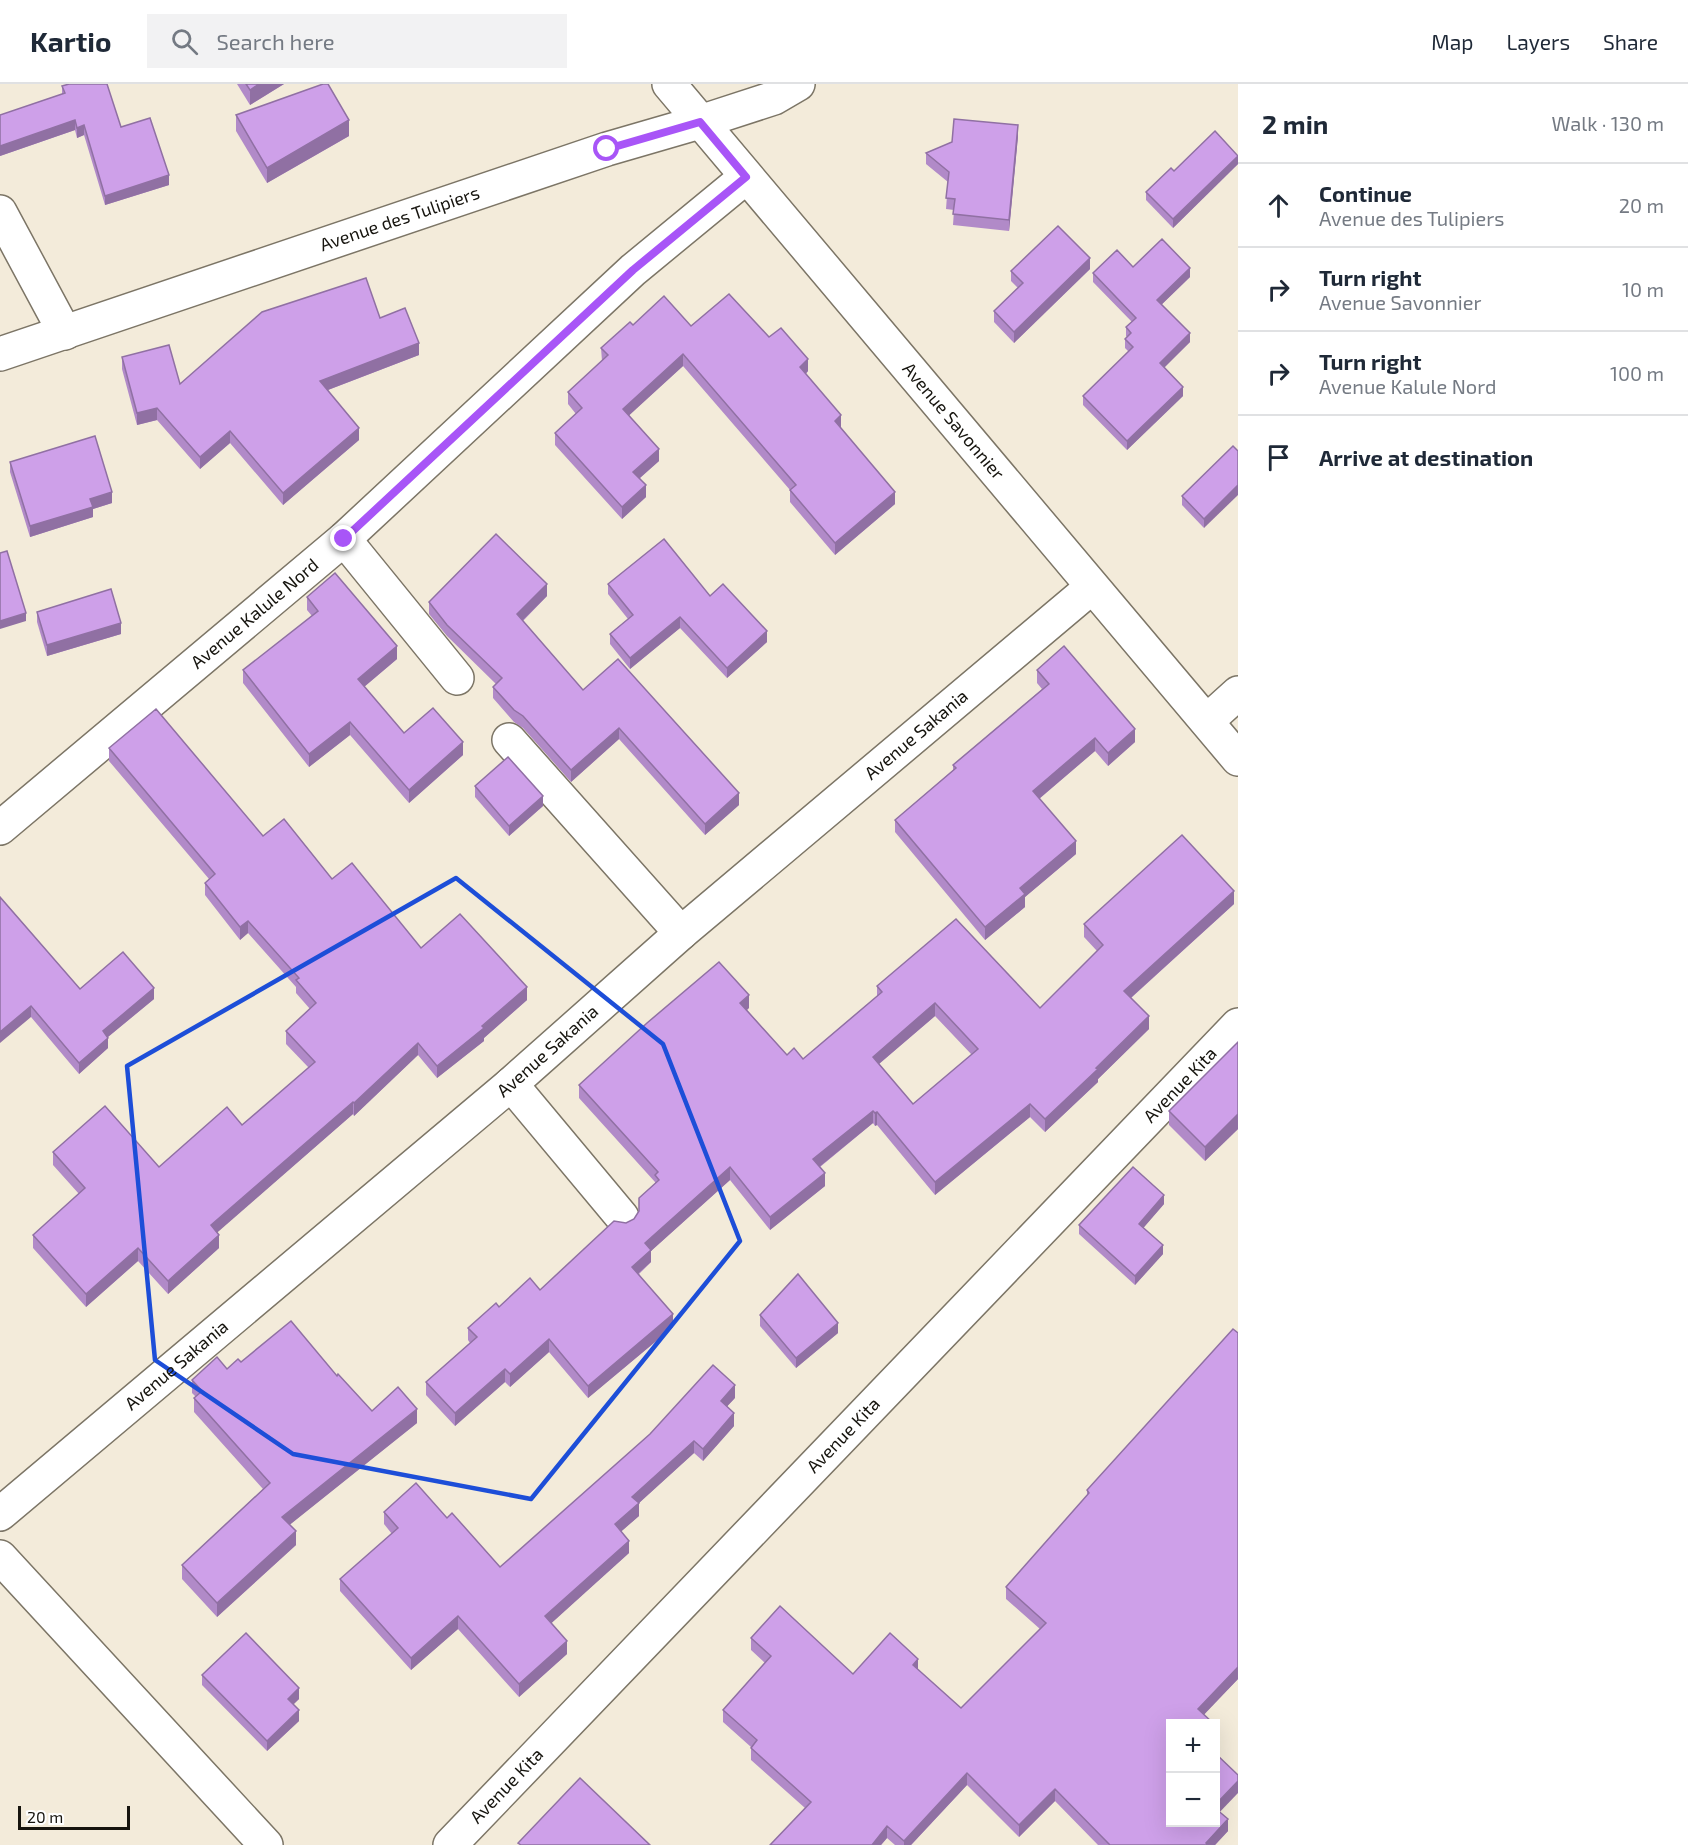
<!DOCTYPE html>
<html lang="en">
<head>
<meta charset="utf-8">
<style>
	:root { --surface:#fff; --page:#f2f2f3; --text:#1f2937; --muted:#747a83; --line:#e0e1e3 }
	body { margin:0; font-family:"Exo 2",sans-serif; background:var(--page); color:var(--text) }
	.controls { position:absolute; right:18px; bottom:18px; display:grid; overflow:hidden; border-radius:0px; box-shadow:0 6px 24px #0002 }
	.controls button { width:54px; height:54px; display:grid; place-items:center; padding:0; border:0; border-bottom:2px solid var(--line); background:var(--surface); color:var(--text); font:30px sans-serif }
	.scale { position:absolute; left:18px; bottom:15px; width:112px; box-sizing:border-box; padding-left:6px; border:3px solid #16140e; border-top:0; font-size:16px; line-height:21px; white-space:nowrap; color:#16140e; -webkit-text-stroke:4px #fff; paint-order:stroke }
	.stop { position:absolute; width:18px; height:18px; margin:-14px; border:4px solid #a855f7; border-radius:50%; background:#fff }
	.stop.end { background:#a855f7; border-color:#fff; box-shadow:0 2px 6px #0008 }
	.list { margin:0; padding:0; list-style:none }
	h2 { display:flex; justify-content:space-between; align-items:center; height:78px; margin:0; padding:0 24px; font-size:26px }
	h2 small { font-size:20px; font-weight:400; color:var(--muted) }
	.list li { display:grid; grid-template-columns:39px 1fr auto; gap:18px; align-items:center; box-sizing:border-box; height:84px; padding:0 24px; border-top:2px solid var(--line) }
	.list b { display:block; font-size:22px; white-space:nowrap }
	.list p { margin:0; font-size:20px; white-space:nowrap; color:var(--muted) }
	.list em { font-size:20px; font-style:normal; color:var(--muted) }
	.icon { flex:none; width:33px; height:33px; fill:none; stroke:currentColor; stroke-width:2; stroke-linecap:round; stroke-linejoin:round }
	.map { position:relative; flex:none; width:1238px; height:1761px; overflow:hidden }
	header { display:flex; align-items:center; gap:36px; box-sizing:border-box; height:84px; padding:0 30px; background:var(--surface); border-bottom:2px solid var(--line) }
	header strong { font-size:28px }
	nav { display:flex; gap:33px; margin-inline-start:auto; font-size:21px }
	.search { width:420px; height:54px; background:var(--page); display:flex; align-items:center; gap:15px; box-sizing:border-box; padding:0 21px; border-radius:0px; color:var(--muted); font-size:22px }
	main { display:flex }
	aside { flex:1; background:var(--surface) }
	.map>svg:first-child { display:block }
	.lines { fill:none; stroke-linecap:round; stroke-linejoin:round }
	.minor-casing { stroke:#7c7566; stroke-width:36 }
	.minor { stroke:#fff; stroke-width:33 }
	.wall { fill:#b18ac8; fill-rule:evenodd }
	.shaded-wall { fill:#9070a3 }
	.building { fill:#cea0e9; stroke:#9070a3; stroke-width:1.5; fill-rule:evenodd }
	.route { stroke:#a855f7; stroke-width:8 }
	.marked { fill:none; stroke:#1d4ed8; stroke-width:4.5; stroke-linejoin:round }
	.labels { text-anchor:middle; stroke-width:4.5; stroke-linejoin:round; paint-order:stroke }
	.street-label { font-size:18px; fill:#16140e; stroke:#fff }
</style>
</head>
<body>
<header>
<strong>Kartio</strong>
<div class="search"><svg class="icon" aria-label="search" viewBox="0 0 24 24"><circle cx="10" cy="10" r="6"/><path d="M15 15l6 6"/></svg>Search here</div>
<nav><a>Map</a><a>Layers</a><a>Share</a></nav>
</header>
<main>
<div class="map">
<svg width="1238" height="1761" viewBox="0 0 1238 1761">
	<rect width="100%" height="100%" fill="#f3ebda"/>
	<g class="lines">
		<defs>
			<g id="minor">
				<path id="s1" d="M 669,0 L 1238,675"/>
				<polyline points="0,128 65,249"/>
				<path id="s2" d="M 0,270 L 607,65 L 700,38 L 774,14 L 798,0"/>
				<polyline points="344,455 457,594"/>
				<polyline points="1207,637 1238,609"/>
				<polyline points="509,656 681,849"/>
				<path id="s3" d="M 0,744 L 344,455 L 633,186 L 746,93"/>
				<polyline points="511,1000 622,1133"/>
				<path id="s4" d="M 0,1430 L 511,1000 L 681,849 L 1092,503"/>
				<polyline points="0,1473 266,1761"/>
				<path id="s5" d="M 450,1761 L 1238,941"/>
			</g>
		</defs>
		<use href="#minor" class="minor-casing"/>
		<use href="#minor" class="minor"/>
	</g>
	<g class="wall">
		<polygon points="237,0 284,0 250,21"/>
		<polygon points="62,2 121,43 169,101 105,121 84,51 77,54 75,46 0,72 0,31 62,10"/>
		<polygon points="236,31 349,52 267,99 236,47"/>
		<polygon points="1018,52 1009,147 953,141 954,126 946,125 948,98 926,80 926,69 952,58"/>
		<polygon points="1238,72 1238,80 1173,144 1146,116 1146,108 1174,87"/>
		<polygon points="1133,183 1190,193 1161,221 1190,258 1164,283 1183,312 1127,366 1083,321 1083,312 1129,268 1125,264 1125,255 1127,253 1126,252 1126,243 1132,238 1093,198 1093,189"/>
		<polygon points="1090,185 1014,259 994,238 994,227 1018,204 1011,197 1011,187"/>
		<polygon points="380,234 419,271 328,306 359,356 283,421 230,359 200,385 157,336 137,341 122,285 122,273 180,300"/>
		<polygon points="633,241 691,242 769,253 808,287 806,290 841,344 895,420 835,471 790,418 790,406 683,282 629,331 659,377 640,394 646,413 622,435 555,361 555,349 576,330 568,320 568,308 602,277 601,264"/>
		<polygon points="1238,367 1204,444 1182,421 1182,412"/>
		<polygon points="10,378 112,419 93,425 93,433 30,453 10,388"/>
		<polygon points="608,500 710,512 767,558 727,594 680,544 630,585 610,560 610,550 628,535 608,510"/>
		<polygon points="547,512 523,537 583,606 739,721 705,751 619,655 571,698 523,644 514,638 493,614 493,603 496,600 447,552 429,530 429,518"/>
		<polygon points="307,513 397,575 364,603 404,649 463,671 409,719 350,651 309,683 243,599 243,586 312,532 307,526"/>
		<polygon points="37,528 121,550 47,572 37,538"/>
		<polygon points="1037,586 1135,658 1108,682 1095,667 1039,715 1076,770 1025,813 1025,823 985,856 895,748 895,736 953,686 953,681 1042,605 1037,599"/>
		<polygon points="109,664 263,752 332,795 421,864 527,916 484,954 484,957 437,994 418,971 354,1032 353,1030 217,1148 219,1164 168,1210 138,1177 86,1223 33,1164 33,1151 79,1110 53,1081 53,1068 159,1083 242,1041 309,984 286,960 286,947 310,925 296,909 296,903 248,849 240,856 205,811 205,799 209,795 109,677"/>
		<polygon points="475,702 543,722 509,752 475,713"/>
		<polygon points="0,813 80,905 154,915 108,953 108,964 79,990 31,933"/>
		<path d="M 1234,820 L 1131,914 L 1149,945 L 1098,995 L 1098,998 L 1045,1048 L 1030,1033 L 935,1111 L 877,1041 L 875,1042 L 873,1039 L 820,1083 L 825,1102 L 770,1146 L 730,1096 L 651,1167 L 651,1178 L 639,1190 L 673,1243 L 588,1314 L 549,1268 L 510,1303 L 505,1298 L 455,1342 L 426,1311 L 426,1298 L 470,1259 L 468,1256 L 468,1244 L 499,1223 L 540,1206 L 626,1139 L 634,1135 L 639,1127 L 655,1101 L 655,1098 L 579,1014 L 579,1001 L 749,924 L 747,926 L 787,971 L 803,975 L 877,912 L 877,902 L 1040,924 L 1097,867 L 1084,853 L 1084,840 ZM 935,932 L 972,971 L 913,1020 L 879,980 Z"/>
		<polygon points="1238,958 1238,1045 1205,1077 1169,1041 1169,1027"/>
		<polygon points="1105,1114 1164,1120 1143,1144 1163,1170 1135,1201 1079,1150 1079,1141"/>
		<polygon points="760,1231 838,1249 796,1284 760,1242"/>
		<polygon points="1238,1249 1238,1595 1204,1630 1170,1640 1220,1728 1228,1747 1215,1761 1098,1761 1055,1717 1019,1753 967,1701 911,1761 895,1761 887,1754 881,1761 770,1761 805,1724 751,1676 751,1663 723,1638 723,1626 765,1579 751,1566 751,1554 853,1590 918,1586 961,1624 1040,1545 1006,1515 1006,1503 1087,1412 1087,1406"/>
		<polygon points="241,1278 337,1292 372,1327 417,1339 289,1441 296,1461 217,1533 182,1495 182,1481 263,1405 194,1328 194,1314 196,1313 192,1309 192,1296 227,1285"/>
		<polygon points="735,1314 727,1322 734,1342 703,1377 694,1369 639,1419 639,1432 621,1447 629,1469 551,1539 567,1570 519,1613 458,1545 411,1586 340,1507 340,1495 392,1450 384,1440 384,1428 447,1434 500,1483"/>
		<polygon points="202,1591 299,1615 293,1620 299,1637 267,1667 202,1601"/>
	</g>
	<g class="shaded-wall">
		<polygon points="259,0 284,0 250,21 250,6"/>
		<polygon points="75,36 75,46 0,72 0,62"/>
		<polygon points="349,36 349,52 267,99 267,84"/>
		<polygon points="84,41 84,51 77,54 77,44"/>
		<polygon points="1018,41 1018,52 1009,147 1009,136"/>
		<polygon points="1238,72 1238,80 1173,144 1173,135"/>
		<polygon points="169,91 169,101 105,121 105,112"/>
		<polygon points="1090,174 1090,185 1014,259 1014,248"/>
		<polygon points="1190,184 1190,193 1157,225 1157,216"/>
		<polygon points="1190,249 1190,258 1160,288 1160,279"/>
		<polygon points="419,259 419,271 320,309 320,297"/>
		<polygon points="683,270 683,282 623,337 623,325"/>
		<polygon points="808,275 808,287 800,295 800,283"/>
		<polygon points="1183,303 1183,312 1127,366 1127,357"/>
		<polygon points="157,324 157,336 137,341 137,329"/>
		<polygon points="841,331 841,343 835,349 835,337"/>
		<polygon points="359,344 359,356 283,421 283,409"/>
		<polygon points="230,347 230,359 200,385 200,373"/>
		<polygon points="659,365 659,377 633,400 633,388"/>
		<polygon points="646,401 646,413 622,435 622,423"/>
		<polygon points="1238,401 1238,411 1204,444 1204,435"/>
		<polygon points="112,408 112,419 93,425 93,433 30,453 30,442 90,415"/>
		<polygon points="895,408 895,420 835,471 835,459"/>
		<polygon points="547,500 547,512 517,542 517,530"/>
		<polygon points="26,529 26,537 0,545 0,537"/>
		<polygon points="680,533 680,544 630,585 630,574"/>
		<polygon points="121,539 121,550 47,572 47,561"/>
		<polygon points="767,547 767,558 727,594 727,584"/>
		<polygon points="397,562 397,575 358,608 358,595"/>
		<polygon points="350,638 350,651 309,683 309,670"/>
		<polygon points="619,644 619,655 571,698 571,686"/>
		<polygon points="1135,645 1135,658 1108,682 1108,669"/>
		<polygon points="1095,654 1095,667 1033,720 1033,707"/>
		<polygon points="463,658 463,671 409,719 409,706"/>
		<polygon points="739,709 739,721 705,751 705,740"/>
		<polygon points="543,712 543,722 509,752 509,742"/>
		<polygon points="1076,757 1076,770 1025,813 1025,823 985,856 985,843 1020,804"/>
		<polygon points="1234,807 1234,820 1124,920 1124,907"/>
		<polygon points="248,837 248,849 240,856 240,843"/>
		<polygon points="527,903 527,916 484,954 484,957 437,994 437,982"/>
		<polygon points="154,904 154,915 103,957 103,947"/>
		<polygon points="749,911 749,924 740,932 740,919"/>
		<polygon points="935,919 935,932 873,985 873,973"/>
		<polygon points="31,922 31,933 0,959 0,948"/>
		<polygon points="1149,932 1149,945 1098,995 1098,998 1045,1048 1045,1035"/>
		<polygon points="108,954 108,964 79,990 79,979"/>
		<polygon points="418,959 418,971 354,1032 354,1019"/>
		<polygon points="353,1018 353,1030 211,1154 211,1141"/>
		<polygon points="1030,1020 1030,1033 935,1111 935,1098"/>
		<polygon points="873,1027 873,1039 813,1088 813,1075"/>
		<polygon points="877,1028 877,1041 875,1042 875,1029"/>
		<polygon points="1238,1030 1238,1045 1205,1077 1205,1063"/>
		<polygon points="730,1083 730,1096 651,1167 651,1178 632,1195 632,1183 645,1159"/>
		<polygon points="825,1089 825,1102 770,1146 770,1133"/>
		<polygon points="1164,1111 1164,1120 1139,1149 1139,1140"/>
		<polygon points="219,1151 219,1164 168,1210 168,1197"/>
		<polygon points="1163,1161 1163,1170 1135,1201 1135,1192"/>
		<polygon points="138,1164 138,1177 86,1223 86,1210"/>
		<polygon points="673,1230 673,1243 588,1314 588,1302"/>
		<polygon points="838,1239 838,1249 796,1284 796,1274"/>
		<polygon points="549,1255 549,1268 510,1303 510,1290"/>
		<polygon points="505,1285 505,1298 455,1342 455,1329"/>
		<polygon points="735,1301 735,1314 721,1329 721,1317"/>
		<polygon points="417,1325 417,1339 282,1447 282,1433"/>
		<polygon points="734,1329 734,1342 703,1377 703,1365"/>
		<polygon points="694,1357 694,1369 639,1419 639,1432 615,1453 615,1440 632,1413"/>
		<polygon points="296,1447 296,1461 217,1533 217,1519"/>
		<polygon points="629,1457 629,1469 545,1545 545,1532"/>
		<polygon points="458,1532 458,1545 411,1586 411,1574"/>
		<polygon points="567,1557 567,1570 519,1613 519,1600"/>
		<polygon points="918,1575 918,1587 913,1581"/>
		<polygon points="1238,1583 1238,1595 1198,1637 1198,1625"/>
		<polygon points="299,1604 299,1615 288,1626 288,1615"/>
		<polygon points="299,1626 299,1637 267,1667 267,1657"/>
		<polygon points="967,1689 967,1701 911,1761 904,1761 904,1757"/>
		<polygon points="1238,1697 1238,1709 1215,1733 1215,1721"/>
		<polygon points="1055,1705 1055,1717 1019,1753 1019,1741"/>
		<polygon points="1228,1735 1228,1747 1215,1761 1206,1761 1206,1759"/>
		<polygon points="887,1742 887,1754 881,1761 872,1761"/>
	</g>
	<g class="building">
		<polygon points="69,0 107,0 121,43 150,34 169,91 105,112 84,41 77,44 75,36 0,62 0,31 65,9 62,2"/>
		<polygon points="246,0 259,0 250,6"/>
		<polygon points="323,0 328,0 349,36 267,84 236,31"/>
		<polygon points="954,35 1018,41 1009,136 953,130 955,115 946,114 949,88 926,69 952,58"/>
		<polygon points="1215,47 1238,72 1173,135 1146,108 1171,84 1174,87"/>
		<polygon points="1058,142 1090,174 1014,248 994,227 1023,199 1011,187"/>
		<polygon points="1162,155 1190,184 1157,216 1190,249 1160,279 1183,303 1127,357 1083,312 1133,263 1125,255 1131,249 1126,243 1136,234 1093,189 1117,166 1133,183"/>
		<polygon points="366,194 380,234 405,224 419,259 320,297 359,344 283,409 230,347 200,373 157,324 137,329 122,273 169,261 180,300 262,228"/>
		<polygon points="729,210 769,253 781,244 808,275 800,283 841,331 835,337 895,408 835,459 790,406 796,401 683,270 623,325 659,365 633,388 646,401 622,423 555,349 582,324 568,308 608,271 601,264 630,238 633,241 664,212 691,242"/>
		<polygon points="95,352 112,408 90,415 93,423 30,442 10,378"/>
		<polygon points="1233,362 1238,367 1238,401 1204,435 1182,412"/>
		<polygon points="496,450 547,500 517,530 583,606 618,575 739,709 705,740 619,644 571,686 523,632 514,626 493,603 502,594 447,541 429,518"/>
		<polygon points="664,455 710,512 723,500 767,547 727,584 680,533 630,574 610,550 633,531 608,500"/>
		<polygon points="7,467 26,529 0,537 0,469"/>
		<polygon points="335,489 397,562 358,595 404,649 433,624 463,658 409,706 350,638 309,670 243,586 318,527 307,513"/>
		<polygon points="111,505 121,539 47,561 37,528"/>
		<polygon points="1064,562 1135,645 1108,669 1095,654 1033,707 1076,757 1020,804 1025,810 985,843 895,736 956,684 953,681 1049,600 1037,586"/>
		<polygon points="156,625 263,752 284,735 332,795 352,779 421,864 460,830 527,903 482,942 484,944 437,982 418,959 354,1019 353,1018 211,1141 219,1151 168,1197 138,1164 86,1210 33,1151 85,1104 53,1068 105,1022 159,1083 227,1023 242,1041 315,978 286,947 316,919 296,896 299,894 248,837 240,843 205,799 215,790 109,664"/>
		<polygon points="508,673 543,712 509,742 475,702"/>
		<path d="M 1182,751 L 1234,807 L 1124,907 L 1149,932 L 1096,984 L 1098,985 L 1045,1035 L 1030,1020 L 935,1098 L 877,1028 L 875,1029 L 873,1027 L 813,1075 L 825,1089 L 770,1133 L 730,1083 L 645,1159 L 651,1166 L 632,1183 L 673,1230 L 588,1302 L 549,1255 L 510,1290 L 505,1285 L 455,1329 L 426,1298 L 477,1253 L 468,1244 L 496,1219 L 499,1223 L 530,1194 L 540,1206 L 614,1137 L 626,1139 L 634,1135 L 639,1127 L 639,1114 L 659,1096 L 655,1091 L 658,1088 L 579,1001 L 647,939 L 719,878 L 749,911 L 740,919 L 787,971 L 794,964 L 803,975 L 882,908 L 877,902 L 956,835 L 1040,924 L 1103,861 L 1084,840 ZM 935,919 L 978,965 L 913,1020 L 873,973 Z"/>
		<polygon points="0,813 80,905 123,868 154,904 103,947 108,954 79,979 31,922 0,948"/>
		<polygon points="1238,958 1238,1030 1205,1063 1169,1027"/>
		<polygon points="1133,1083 1164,1111 1139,1140 1163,1161 1135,1192 1079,1141"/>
		<polygon points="798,1190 838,1239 796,1274 760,1231"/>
		<polygon points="291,1237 337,1292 338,1290 372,1327 398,1303 417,1325 282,1433 296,1447 217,1519 182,1481 270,1399 194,1314 202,1307 192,1296 217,1273 227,1285 238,1275 241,1278"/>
		<polygon points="1233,1245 1238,1249 1238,1583 1198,1625 1214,1640 1170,1640 1170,1738 1215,1738 1215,1724 1228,1735 1206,1759 1208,1761 1110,1761 1055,1705 1019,1741 967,1689 904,1757 887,1742 872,1761 770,1761 811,1718 751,1664 757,1656 723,1626 771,1572 751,1554 780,1522 853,1590 890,1549 918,1575 913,1581 961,1624 1046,1539 1006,1503 1089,1409 1087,1406"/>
		<polygon points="713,1281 735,1301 721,1317 734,1329 703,1365 694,1357 632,1413 639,1419 615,1440 629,1457 545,1532 567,1557 519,1600 458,1532 411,1574 340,1495 398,1444 384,1428 416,1399 447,1434 452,1429 500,1483 650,1350"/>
		<polygon points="246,1549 299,1604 288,1615 299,1626 267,1657 202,1591"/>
		<polygon points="1215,1669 1238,1691 1238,1697 1215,1721"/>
		<polygon points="580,1694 650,1761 521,1761 518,1759"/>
	</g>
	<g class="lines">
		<polyline class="route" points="344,455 633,186 746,93 700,38 607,65"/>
	</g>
	<path class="marked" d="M 456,794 L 663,960 L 740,1157 L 531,1415 L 293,1370 L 155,1276 L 127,982 Z"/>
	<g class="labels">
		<g class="street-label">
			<text dy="6" stroke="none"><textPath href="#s2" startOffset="422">Avenue des Tulipiers</textPath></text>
			<text dy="6" stroke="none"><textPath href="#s1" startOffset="441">Avenue Savonnier</textPath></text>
			<text dy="6" stroke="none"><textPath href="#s3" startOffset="333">Avenue Kalule Nord</textPath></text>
			<text dy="6" stroke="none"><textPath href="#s4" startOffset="1203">Avenue Sakania</textPath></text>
			<text dy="6" stroke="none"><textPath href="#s4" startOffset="717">Avenue Sakania</textPath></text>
			<text dy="6" stroke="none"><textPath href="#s5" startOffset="1054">Avenue Kita</textPath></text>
			<text dy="6" stroke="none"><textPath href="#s4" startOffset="231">Avenue Sakania</textPath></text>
			<text dy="6" stroke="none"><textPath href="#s5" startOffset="568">Avenue Kita</textPath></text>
			<text dy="6" stroke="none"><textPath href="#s5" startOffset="82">Avenue Kita</textPath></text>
		</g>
	</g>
</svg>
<div class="controls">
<button>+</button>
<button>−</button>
</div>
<div class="scale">20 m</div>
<div class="stop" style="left:607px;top:65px"></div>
<div class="stop end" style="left:344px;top:455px"></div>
</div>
<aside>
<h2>2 min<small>Walk · 130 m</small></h2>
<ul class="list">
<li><svg class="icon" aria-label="ahead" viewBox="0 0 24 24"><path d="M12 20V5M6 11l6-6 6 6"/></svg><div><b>Continue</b><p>Avenue des Tulipiers</p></div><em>20 m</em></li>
<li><svg class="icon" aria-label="right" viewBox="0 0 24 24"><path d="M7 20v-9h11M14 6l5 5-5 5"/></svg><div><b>Turn right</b><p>Avenue Savonnier</p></div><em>10 m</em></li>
<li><svg class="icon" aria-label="right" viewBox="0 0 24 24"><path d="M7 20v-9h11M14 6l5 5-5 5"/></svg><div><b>Turn right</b><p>Avenue Kalule Nord</p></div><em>100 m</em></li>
<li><svg class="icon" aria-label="arrive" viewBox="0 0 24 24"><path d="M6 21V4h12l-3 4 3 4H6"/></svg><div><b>Arrive at destination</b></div></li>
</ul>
</aside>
</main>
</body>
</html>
